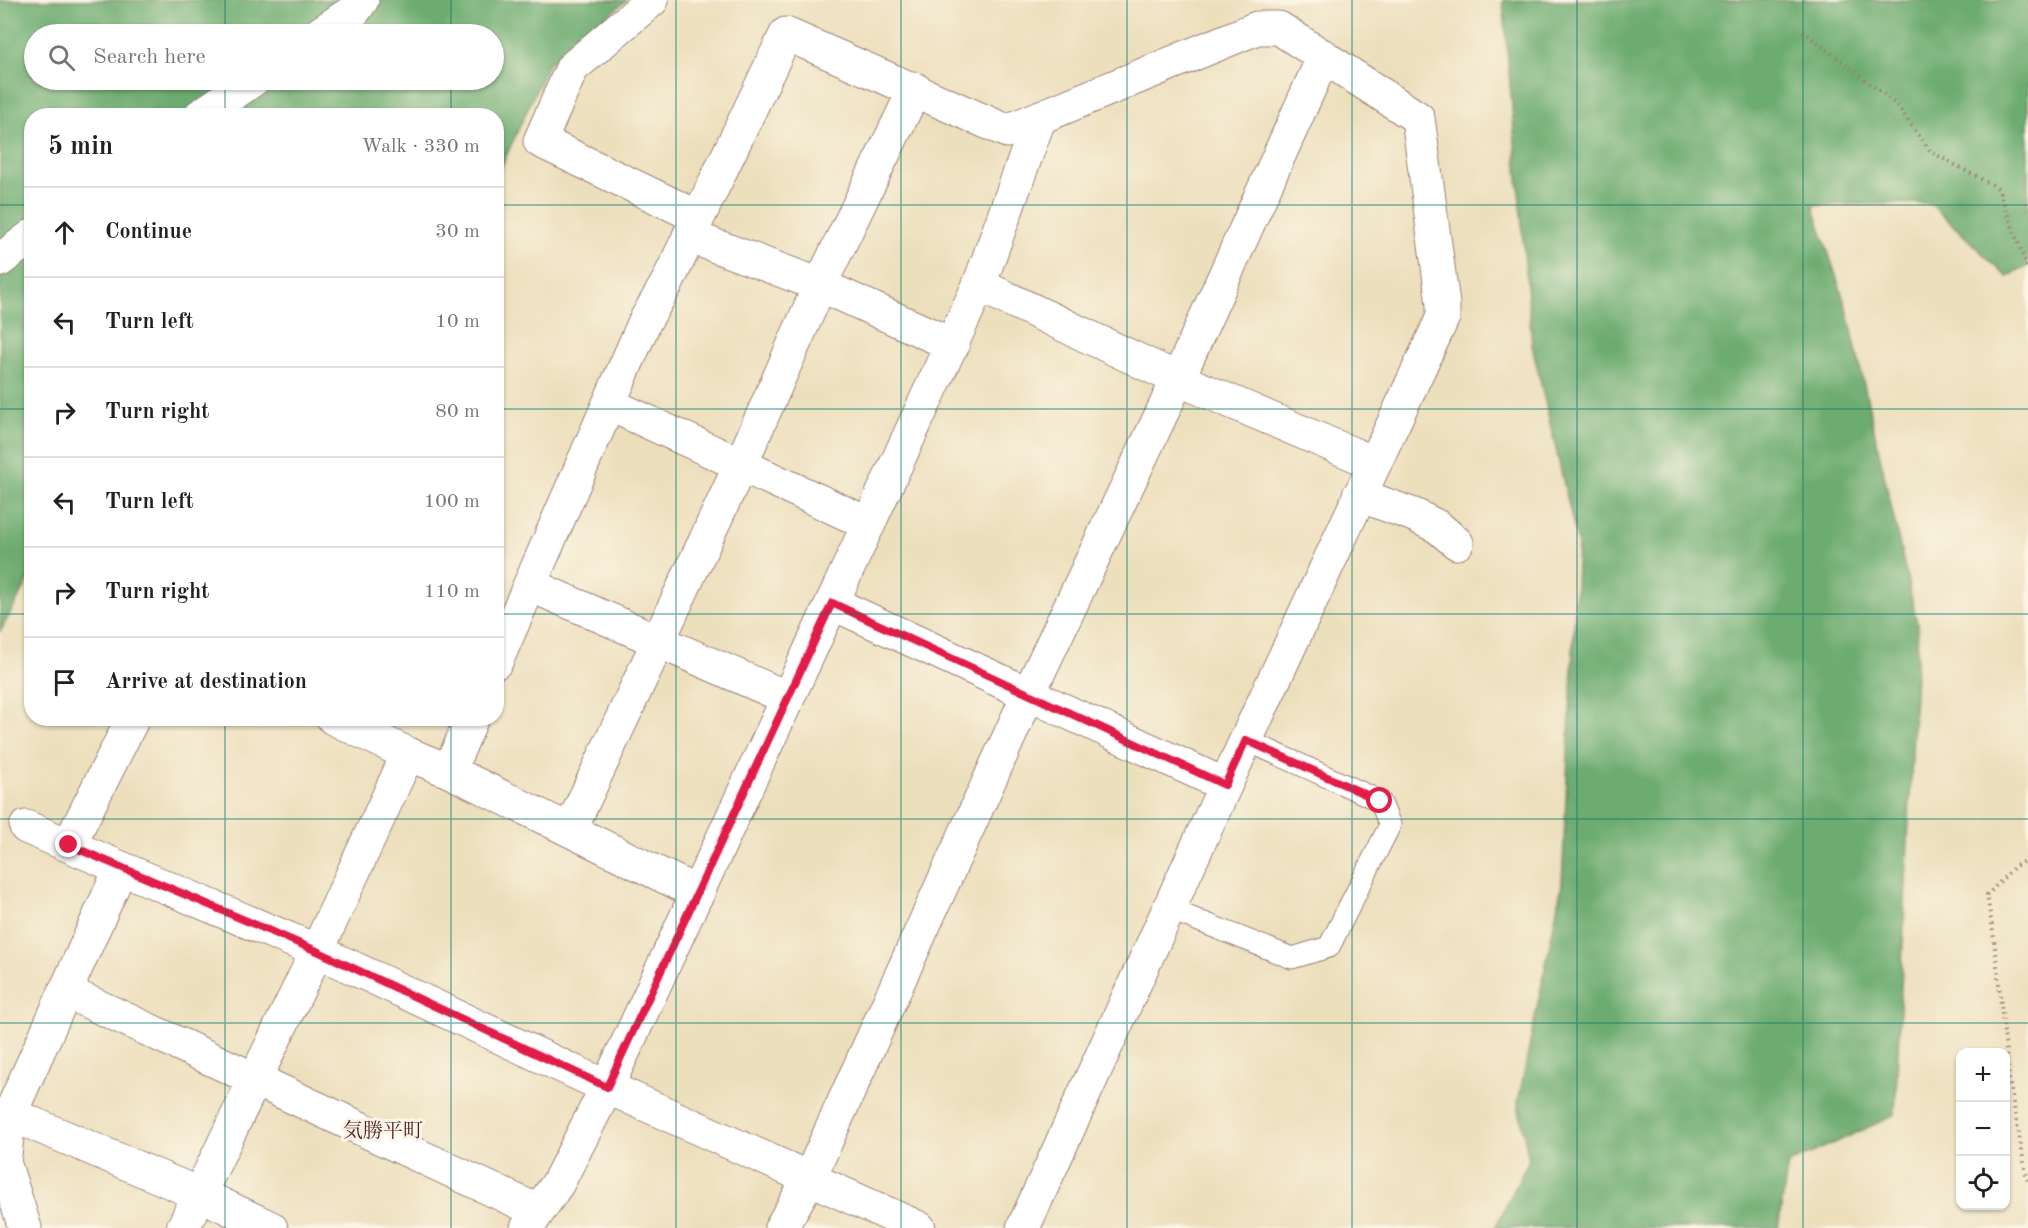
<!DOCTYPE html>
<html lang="en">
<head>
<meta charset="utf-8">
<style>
	:root { --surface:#fff; --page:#f2f2f2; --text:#202124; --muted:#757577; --line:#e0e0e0 }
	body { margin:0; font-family:"Old Standard TT","Noto Serif JP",serif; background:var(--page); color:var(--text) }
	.controls { position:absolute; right:18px; bottom:18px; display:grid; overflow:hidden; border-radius:12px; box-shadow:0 2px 4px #0004 }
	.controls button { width:54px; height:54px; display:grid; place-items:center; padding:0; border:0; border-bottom:2px solid var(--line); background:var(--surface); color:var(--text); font:30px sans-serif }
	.stop { position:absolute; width:18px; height:18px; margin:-14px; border:4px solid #e11d48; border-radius:50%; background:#fff }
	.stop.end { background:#e11d48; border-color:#fff; box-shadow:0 2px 6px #0008 }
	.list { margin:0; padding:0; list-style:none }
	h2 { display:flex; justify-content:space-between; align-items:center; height:78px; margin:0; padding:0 24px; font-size:26px }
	h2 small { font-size:20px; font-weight:400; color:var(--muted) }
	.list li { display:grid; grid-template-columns:39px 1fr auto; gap:18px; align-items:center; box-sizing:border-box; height:90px; padding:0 24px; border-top:2px solid var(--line) }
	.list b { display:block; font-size:22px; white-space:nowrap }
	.list em { font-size:20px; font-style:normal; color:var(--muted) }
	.icon { flex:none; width:33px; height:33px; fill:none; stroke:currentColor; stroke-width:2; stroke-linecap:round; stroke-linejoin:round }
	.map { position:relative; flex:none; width:2028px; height:1228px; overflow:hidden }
	.search { position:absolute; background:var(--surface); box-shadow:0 2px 4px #0004; left:24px; top:24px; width:480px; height:66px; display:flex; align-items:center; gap:15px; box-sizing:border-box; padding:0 21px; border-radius:33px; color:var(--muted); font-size:22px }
	.panel { position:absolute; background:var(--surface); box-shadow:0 2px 4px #0004; left:24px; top:108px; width:480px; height:618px; border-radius:24px }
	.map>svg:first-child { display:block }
	.forest { fill:#6dac6f; stroke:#5c664d; stroke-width:1.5; fill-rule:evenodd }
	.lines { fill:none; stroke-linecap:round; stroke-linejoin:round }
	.lane-casing { stroke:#9b7f74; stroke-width:23 }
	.street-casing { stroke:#9b7f74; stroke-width:35 }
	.path { stroke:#9b7f74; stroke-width:4; stroke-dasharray:1.5 4.5; stroke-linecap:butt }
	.lane { stroke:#fff; stroke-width:21 }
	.street { stroke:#fff; stroke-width:33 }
	.route { stroke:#e11d48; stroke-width:8 }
	.grid { fill:none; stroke:#0f766e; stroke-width:1.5; stroke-opacity:0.55 }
	.labels { text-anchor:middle; stroke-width:6; stroke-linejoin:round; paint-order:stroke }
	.quarter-label { font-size:20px; fill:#4a1f2b; stroke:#fcf5e5 }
</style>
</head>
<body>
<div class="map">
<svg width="2028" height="1228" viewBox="0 0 2028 1228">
	<rect width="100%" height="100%" fill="#fcf5e5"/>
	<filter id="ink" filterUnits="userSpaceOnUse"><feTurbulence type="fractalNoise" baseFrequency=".0167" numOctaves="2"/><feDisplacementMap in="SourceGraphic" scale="12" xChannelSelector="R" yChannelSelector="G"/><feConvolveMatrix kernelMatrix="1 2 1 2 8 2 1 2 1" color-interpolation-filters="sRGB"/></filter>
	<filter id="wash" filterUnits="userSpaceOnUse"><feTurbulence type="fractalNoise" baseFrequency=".008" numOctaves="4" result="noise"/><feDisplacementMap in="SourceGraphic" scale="24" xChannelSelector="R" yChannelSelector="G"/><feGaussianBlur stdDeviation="1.35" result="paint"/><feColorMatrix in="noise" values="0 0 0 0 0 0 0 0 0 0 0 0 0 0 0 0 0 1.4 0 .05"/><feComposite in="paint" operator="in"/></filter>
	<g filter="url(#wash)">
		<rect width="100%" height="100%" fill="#ecdfbc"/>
		<g class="forest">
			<path d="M 0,0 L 627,0 L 548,64 L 497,176 L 496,116 L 32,116 L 31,579 L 29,579 L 0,632 ZM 34,34 L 494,34 L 494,80 L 34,80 Z"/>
			<polygon points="1503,0 2028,0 2028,266 2007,277 1930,203 1813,205 1848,313 1918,627 1895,1115 1788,1164 1778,1228 1495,1228 1529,1160 1518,1103 1562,884 1578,545 1532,345"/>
		</g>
	</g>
	<g filter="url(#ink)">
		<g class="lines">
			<defs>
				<polyline id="lane" points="1169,909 1292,958 1329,947 1390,825 1380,801 1246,740"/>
				<g id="street">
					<polyline points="652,0 572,68 540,141 698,217"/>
					<polyline points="319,34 355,10 362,0"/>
					<polyline points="200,116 253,80"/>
					<polyline points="1040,117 979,285 1178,379 1374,463"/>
					<polyline points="689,236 820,285 953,345"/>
					<polyline points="0,260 32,236"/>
					<polyline points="979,285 832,603 1225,785"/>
					<polyline points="609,404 869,524"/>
					<polyline points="1359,495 1414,515 1438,527 1457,543"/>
					<polyline points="530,585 788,698"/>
					<polyline points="496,662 645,321 667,283 786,34 1007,131 1257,28 1279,28 1418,118 1443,304 1443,317 1246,740 1023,1228"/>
					<polyline points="333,718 408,754"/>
					<polyline points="449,771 698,893"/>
					<polyline points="26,827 121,868"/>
					<polyline points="570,830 741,464 820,285 915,89"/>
					<polyline points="69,845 133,718"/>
					<polyline points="65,991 538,1211"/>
					<polyline points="10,1114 199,1194 271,1228"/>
					<polyline points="25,1228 4,1162 10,1114 121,868 317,951 598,1083 919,1228"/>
					<polyline points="183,1228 317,951 408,754 449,771 472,718"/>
					<polyline points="527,1228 558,1183 607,1087 832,603"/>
					<polyline points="781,1228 809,1179 1028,695 1178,379 1324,56"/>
				</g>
			</defs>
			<use href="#lane" class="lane-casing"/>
			<use href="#street" class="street-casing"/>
			<g class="path">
				<polyline points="1803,31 1895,103 1931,152 1998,188 2028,269"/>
				<polyline points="2028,859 2015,866 1987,895 1994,938 2009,1079 2028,1185"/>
			</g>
			<use href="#lane" class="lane"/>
			<use href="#street" class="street"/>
		</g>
	</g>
	<g class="lines" filter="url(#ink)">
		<polyline class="route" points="69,845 317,951 607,1087 832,603 1225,785 1246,740 1380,801"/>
	</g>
	<path class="grid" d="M 225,0 L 225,34M 451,0 L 451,34M 676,0 L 676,1228M 901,0 L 901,1228M 1127,0 L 1127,1228M 1352,0 L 1352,1228M 1577,0 L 1577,1228M 1803,0 L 1803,1228M 225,80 L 225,116M 451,80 L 451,116M 0,205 L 32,205M 496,205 L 2028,205M 0,409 L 32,409M 496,409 L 2028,409M 0,614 L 32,614M 496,614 L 2028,614M 225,718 L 225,1228M 451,718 L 451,1228M 0,819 L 2028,819M 0,1023 L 2028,1023"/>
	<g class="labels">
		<g class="quarter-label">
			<text x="383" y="1137">気勝平町</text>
		</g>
	</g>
</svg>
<div class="controls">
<button>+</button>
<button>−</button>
<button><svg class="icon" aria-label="locate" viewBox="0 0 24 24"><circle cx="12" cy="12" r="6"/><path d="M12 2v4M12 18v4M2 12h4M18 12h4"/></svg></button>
</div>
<div class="stop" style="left:1380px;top:801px"></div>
<div class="stop end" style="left:69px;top:845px"></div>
<div class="search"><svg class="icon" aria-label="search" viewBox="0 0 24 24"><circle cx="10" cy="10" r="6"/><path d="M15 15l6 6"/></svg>Search here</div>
<section class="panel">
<h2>5 min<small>Walk · 330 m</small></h2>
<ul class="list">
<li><svg class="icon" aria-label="ahead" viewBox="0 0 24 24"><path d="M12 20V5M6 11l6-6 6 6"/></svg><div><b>Continue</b></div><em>30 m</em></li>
<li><svg class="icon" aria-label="left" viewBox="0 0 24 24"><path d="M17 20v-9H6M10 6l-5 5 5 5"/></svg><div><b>Turn left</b></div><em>10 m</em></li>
<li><svg class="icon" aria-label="right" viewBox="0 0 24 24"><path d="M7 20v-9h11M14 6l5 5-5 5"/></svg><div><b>Turn right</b></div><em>80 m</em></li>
<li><svg class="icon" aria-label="left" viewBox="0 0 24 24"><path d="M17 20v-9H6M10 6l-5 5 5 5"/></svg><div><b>Turn left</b></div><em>100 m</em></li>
<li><svg class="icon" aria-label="right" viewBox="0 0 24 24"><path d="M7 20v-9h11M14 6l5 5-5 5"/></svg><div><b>Turn right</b></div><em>110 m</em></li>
<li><svg class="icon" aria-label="arrive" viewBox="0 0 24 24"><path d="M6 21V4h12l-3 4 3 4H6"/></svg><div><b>Arrive at destination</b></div></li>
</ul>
</section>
</div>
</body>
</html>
